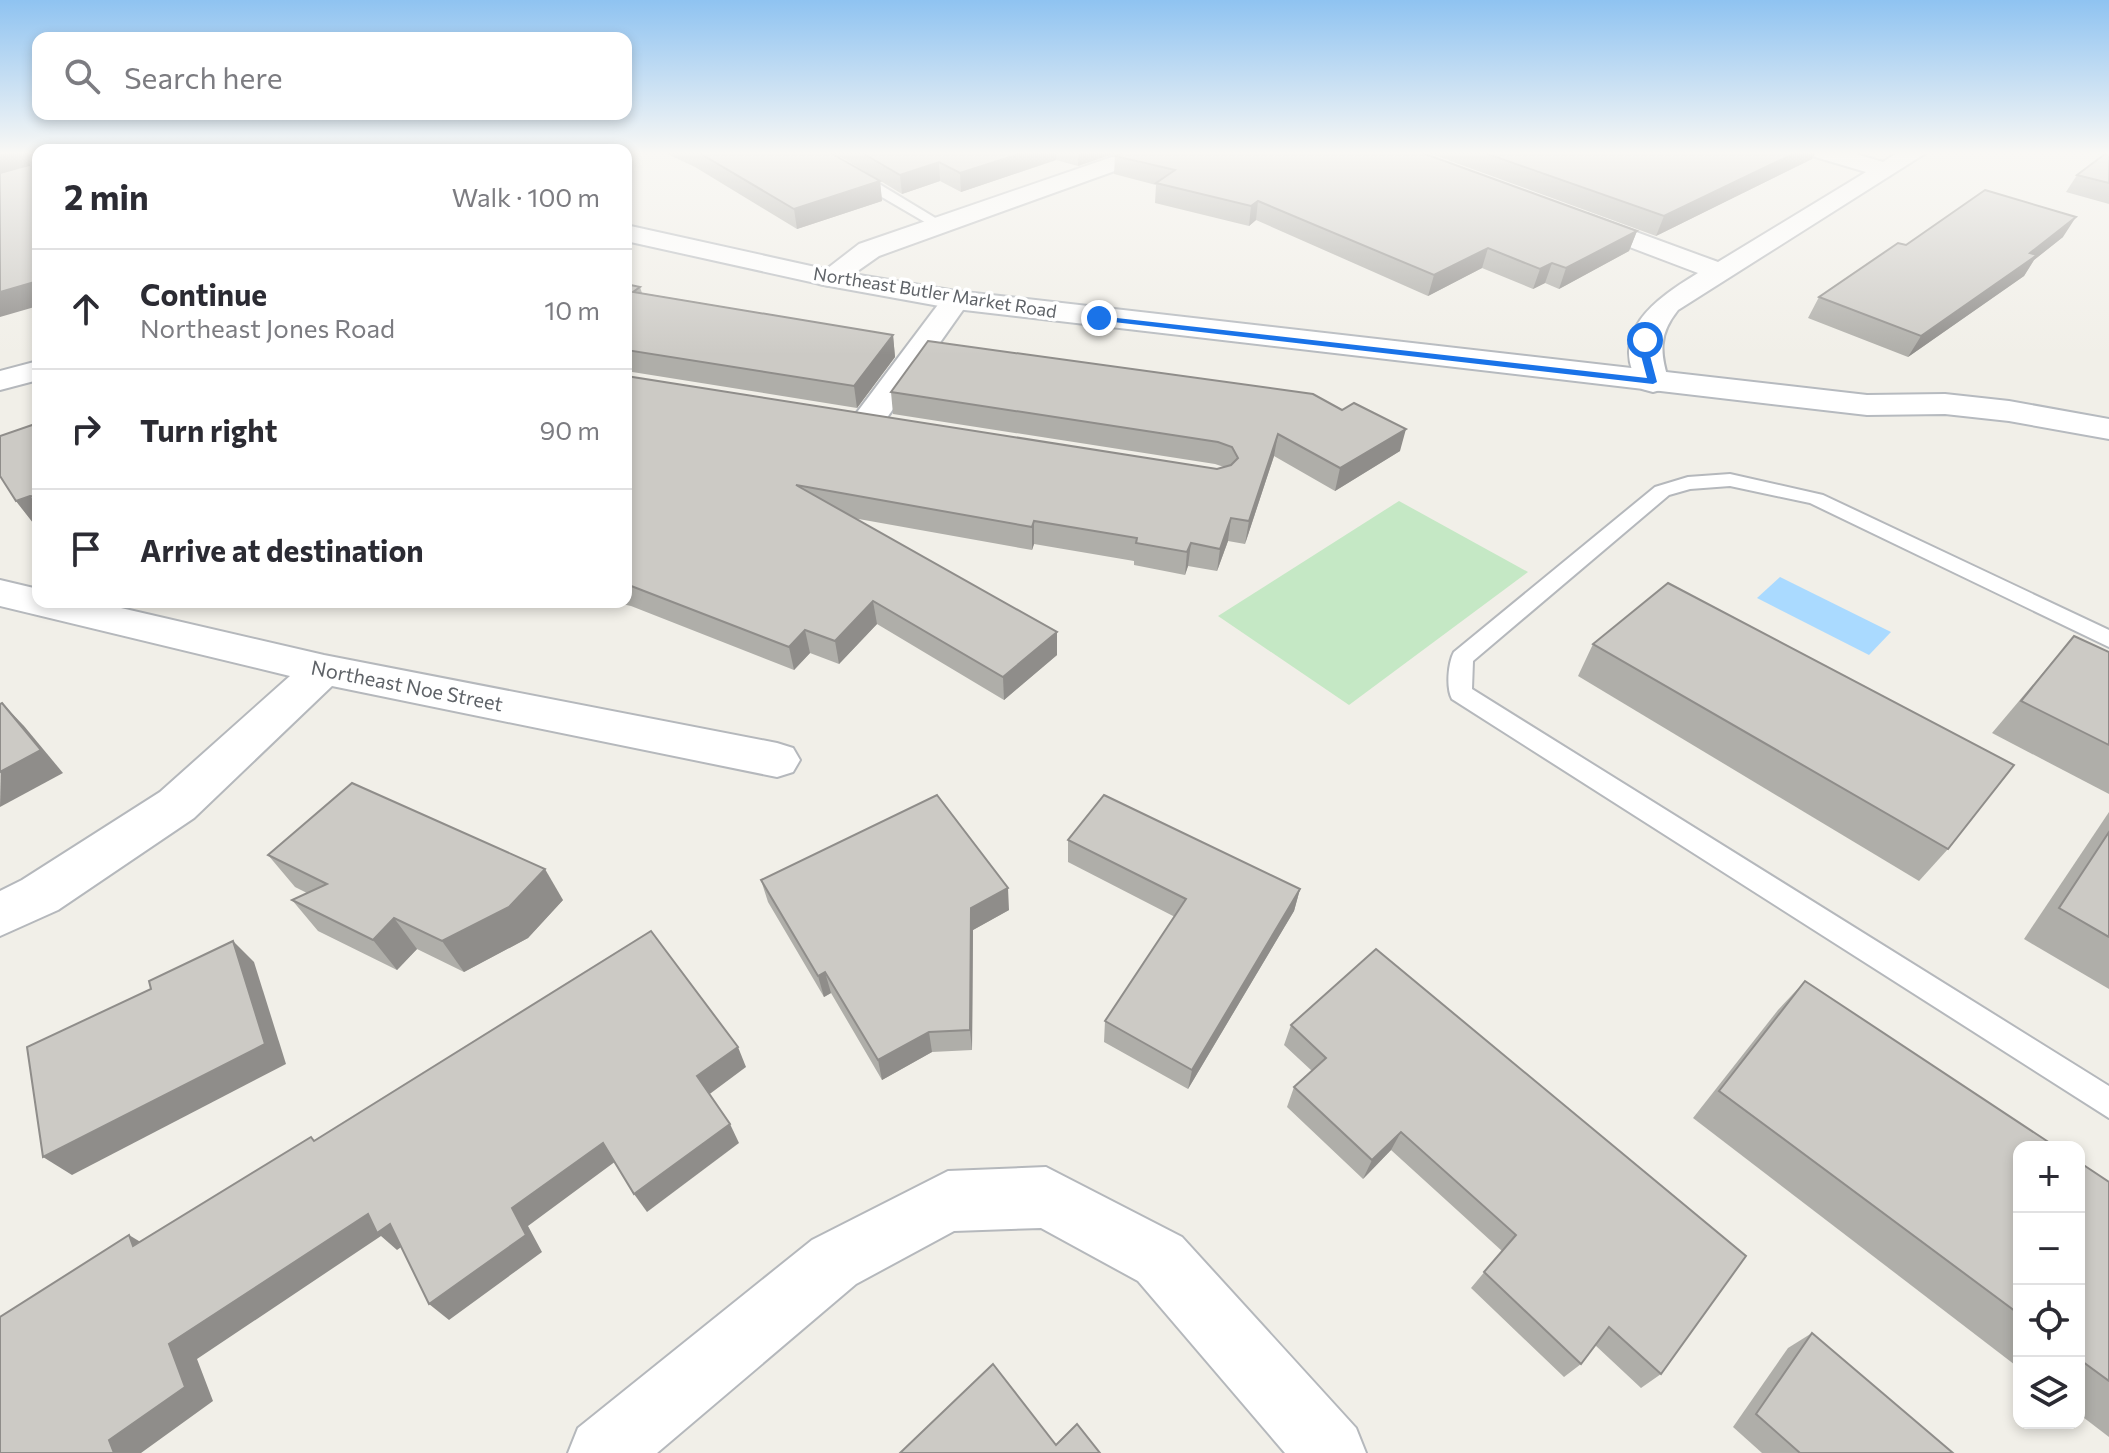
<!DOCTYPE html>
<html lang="en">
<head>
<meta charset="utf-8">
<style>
	:root { --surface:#fff; --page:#f2f2f3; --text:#2b2b33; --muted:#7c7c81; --line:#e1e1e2 }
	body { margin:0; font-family:Commissioner,sans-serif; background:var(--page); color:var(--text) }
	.controls { position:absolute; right:24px; bottom:24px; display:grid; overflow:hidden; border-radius:16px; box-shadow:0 4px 12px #0003 }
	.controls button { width:72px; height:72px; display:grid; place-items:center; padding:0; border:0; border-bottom:2px solid var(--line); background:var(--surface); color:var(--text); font:40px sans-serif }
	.stop { position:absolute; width:24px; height:24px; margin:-18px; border:6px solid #1a73e8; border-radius:50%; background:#fff }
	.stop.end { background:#1a73e8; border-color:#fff; box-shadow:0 2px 8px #0008 }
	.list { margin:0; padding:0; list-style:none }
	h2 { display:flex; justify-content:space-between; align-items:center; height:104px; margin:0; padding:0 32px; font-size:34px }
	h2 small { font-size:26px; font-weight:400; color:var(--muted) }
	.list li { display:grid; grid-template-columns:52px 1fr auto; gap:24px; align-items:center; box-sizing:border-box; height:120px; padding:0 32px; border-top:2px solid var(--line) }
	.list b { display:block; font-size:30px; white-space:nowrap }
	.list p { margin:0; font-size:26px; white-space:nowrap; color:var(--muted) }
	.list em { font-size:26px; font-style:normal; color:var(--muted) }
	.icon { flex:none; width:44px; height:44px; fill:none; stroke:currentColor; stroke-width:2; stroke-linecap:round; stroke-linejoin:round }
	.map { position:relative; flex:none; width:2109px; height:1453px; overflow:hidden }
	.search { position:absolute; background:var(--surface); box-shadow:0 4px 12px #0003; left:32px; top:32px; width:600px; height:88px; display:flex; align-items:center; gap:20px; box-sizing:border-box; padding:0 28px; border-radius:16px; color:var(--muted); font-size:30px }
	.panel { position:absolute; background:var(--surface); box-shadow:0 4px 12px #0003; left:32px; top:144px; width:600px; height:464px; border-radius:16px }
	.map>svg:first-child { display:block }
	.green { fill:#c5e8c5 }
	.water { fill:#aadaff }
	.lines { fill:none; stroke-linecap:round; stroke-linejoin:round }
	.lane-casing { stroke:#b5b8bc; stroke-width:4 }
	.street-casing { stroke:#b5b8bc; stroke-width:4 }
	.secondary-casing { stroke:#b6babf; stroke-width:4 }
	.lane { fill:#fff; fill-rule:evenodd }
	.street { fill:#fff; fill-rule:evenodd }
	.secondary { fill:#fff; fill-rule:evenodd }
	.wall { fill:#afaea9 }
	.shaded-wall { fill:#8f8d8a }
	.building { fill:#cccac5; stroke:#8f8d8a; stroke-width:2 }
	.route { fill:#1a73e8 }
	.labels { text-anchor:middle; stroke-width:7; stroke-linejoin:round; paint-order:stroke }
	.far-street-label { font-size:18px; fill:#5f6368; stroke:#fff }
	.street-label { font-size:20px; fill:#5f6368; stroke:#fff }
</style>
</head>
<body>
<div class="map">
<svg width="2109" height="1453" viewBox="0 0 2109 1453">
	<rect width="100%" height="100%" fill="#f1efe8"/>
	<polygon class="green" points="1399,501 1528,572 1349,705 1218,616"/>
	<polygon class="water" points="1780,577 1891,632 1869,655 1757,598"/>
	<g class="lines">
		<defs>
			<g id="lane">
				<polygon points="851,173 861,173 947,225 940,229 935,228 851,179"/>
				<path d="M 1730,474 L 1823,495 L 2109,630 L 2109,647 L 1810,503 L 1730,486 L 1690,489 L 1669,495 L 1473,661 L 1472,689 L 2109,1086 L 2109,1118 L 1452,699 C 1446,688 1448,663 1454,652 L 1655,487 L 1688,477 Z"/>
			</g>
			<g id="street">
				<path d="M 1808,151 L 1846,151 L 1883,162 L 1900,151 L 1929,151 L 1678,310 C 1658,335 1660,353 1669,382 L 1664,389 L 1653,392 L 1642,389 C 1604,334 1657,298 1698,273 L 1569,224 L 1565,219 L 1569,214 L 1587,214 L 1718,262 L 1866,172 L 1812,156 Z"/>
				<polygon points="1115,156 1123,158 1127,163 1123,168 879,256 839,284 829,286 819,284 815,278 859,244"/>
				<polygon points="956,291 966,294 970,300 879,429 867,432 855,429 850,422 855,415 946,294"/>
				<polygon points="38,361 38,380 0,390 0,371"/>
				<polygon points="0,580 38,589 38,602 95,602 324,655 777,743 793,748 800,760 793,772 777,777 332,686 194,818 58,910 0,936 0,891 22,880 160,792 290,676 0,606"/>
				<polygon points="1046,1167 1182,1237 1356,1428 1366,1453 1285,1453 1138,1281 1041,1228 954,1231 856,1284 657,1453 568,1453 578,1428 812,1240 948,1171"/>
			</g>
			<polygon id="secondary" points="626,225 829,270 956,291 1867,395 1945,394 2009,401 2109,419 2109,439 2009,421 1945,414 1867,415 956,309 829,286 626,241"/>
		</defs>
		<use href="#lane" class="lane-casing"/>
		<use href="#street" class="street-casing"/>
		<use href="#secondary" class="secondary-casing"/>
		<use href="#lane" class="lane"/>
		<use href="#street" class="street"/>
		<use href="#secondary" class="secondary"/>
	</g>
	<g class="wall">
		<polygon points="661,151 1417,151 1637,231 1629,251 1559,289 1545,283 1533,289 1482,268 1428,296 1256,220 1249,226 1155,203 1156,185 1114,174 1115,156 1119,154 1116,153 1078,166 1056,160 961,192 940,181 902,194 841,157 838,158 880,181 882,201 797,229 695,167"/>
		<polygon points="1423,151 1816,151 1812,159 1656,236"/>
		<polygon points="2109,151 2109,204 2066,192 2077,175"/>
		<polygon points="2063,237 2034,260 2024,276 1908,357 1808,318 1819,297 1906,245"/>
		<polygon points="626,284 640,287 642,293 893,335 895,357 857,408 626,371"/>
		<polygon points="928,341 1400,451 1335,491 1274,456 1245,544 1228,541 1217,571 1188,566 1185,575 1134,565 1134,561 1034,544 1032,550 853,518 1057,655 1004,700 877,624 839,664 810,653 794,670 631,606 613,602 626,602 626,376 1217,469 1224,467 1215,464 893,414 891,392"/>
		<polygon points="38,423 38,522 34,524 16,501"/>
		<polygon points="2074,636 2109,652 2109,794 1992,733"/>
		<polygon points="1593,644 1948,849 1919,881 1578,676"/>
		<polygon points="2109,812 2109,989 2024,939"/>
		<polygon points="1068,840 1300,889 1294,911 1188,1089 1104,1042 1105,1021 1175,917 1068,862"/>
		<polygon points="268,855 563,900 528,938 464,972 417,949 397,970 318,931 292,900 307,893 295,887"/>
		<polygon points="761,880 1009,910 973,930 972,1050 932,1052 882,1080 831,993 824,997 768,902"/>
		<polygon points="1376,949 1661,1374 1641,1388 1595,1345 1581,1364 1564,1377 1471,1288 1502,1251 1391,1150 1363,1179 1287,1107 1294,1087 1312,1071 1284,1045 1291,1025"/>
		<polygon points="1805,981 2019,1147 2019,1368 1693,1118 1778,1010"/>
		<polygon points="2079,1162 2109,1182 2109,1437 2079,1414"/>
		<polygon points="1812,1333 1953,1453 1762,1453 1733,1427 1788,1348"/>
	</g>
	<g class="shaded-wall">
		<polygon points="10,151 31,151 38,162 0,176 0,154"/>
		<polygon points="1028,151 1057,151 1056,160 961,192 960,173"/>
		<polygon points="1078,151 1116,151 1116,153 1078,166"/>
		<polygon points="1799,151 1816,151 1812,159 1656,236 1664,216"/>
		<polygon points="939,162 940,181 902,194 900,175"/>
		<polygon points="880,181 882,201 797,229 794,209"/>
		<polygon points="1258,201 1256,220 1249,226 1251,206"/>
		<polygon points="2076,217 2063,237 2034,260 2024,276 1908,357 1921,336"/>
		<polygon points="1637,231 1629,251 1559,289 1566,268"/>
		<polygon points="1488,248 1482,268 1428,296 1434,275"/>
		<polygon points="1552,263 1545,283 1533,289 1540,269"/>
		<polygon points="38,281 38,306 0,317 0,292"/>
		<polygon points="893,335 895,357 857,408 854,386"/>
		<polygon points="1406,429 1400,451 1335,491 1340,468"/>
		<polygon points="1278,434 1274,456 1245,544 1249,521"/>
		<polygon points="30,496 38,506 38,522 34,524 16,501"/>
		<polygon points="1231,518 1228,541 1217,571 1220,549"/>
		<polygon points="1034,521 1034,544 1032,550 1032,527"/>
		<polygon points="1191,543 1188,566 1185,575 1187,552"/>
		<polygon points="873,601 877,624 839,664 835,641"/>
		<polygon points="805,630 810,653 794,670 789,647"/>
		<polygon points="1057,632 1057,655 1004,700 1003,677"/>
		<polygon points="2,703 24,726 63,773 0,807"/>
		<polygon points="545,869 563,900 528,938 464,972 442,941"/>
		<polygon points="1008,888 1009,910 973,930 972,1050 970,1030 971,908"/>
		<polygon points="1300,889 1294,911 1188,1089 1192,1070"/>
		<polygon points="394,918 417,949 397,970 373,940"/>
		<polygon points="233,941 254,962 286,1064 72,1175 43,1157"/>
		<polygon points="825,972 831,993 824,997 818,976"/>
		<polygon points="929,1032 932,1052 882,1080 878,1060"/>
		<polygon points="738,1047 746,1067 707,1096 697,1076"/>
		<polygon points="730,1124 739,1143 647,1212 634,1194"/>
		<polygon points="1401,1132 1391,1150 1363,1179 1372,1160"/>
		<polygon points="603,1143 616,1161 528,1226 542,1252 449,1320 429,1304 512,1208"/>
		<polygon points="368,1214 390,1224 410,1241 397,1250 381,1236 197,1359 213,1401 141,1453 114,1453 109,1440 169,1344"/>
		<polygon points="129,1235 157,1252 133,1246"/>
	</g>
	<g class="building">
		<polygon points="28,151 38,151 38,281 0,292 0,173 29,165"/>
		<polygon points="696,151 827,151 880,181 794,209"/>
		<polygon points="859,151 1028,151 960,173 939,162 900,175"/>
		<polygon points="1126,151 1417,151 1637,231 1566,268 1552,263 1540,269 1488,248 1434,275 1258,201 1251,206 1156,183 1175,170 1115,156"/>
		<polygon points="1479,151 1799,151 1664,216"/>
		<polygon points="2109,151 2109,183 2077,175"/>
		<polygon points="1985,190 2076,217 2030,253 2037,255 1921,336 1819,297 1898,243 1906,245"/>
		<polygon points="626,284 640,287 633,292 893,335 854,386 626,350"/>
		<polygon points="928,341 1313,394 1342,410 1354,403 1406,429 1340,468 1278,434 1249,521 1231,518 1220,549 1191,543 1187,552 1136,543 1137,538 1034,521 1032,527 796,485 1057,632 1003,677 873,601 835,641 805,630 789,647 626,584 626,376 1217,469 1231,465 1238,458 1232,447 1218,442 891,392"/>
		<polygon points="38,423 38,497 30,496 16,501 0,476 0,436"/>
		<polygon points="1668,583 2014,765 1948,849 1593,644"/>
		<polygon points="2074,636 2109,652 2109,745 2021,701"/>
		<polygon points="2,703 41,750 0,772 0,704"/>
		<polygon points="352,783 545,869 509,907 442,941 394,918 373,940 292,900 327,884 268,855"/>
		<polygon points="937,795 1008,888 971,908 970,1030 929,1032 878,1060 825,972 818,976 761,880"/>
		<polygon points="1104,795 1300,889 1192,1070 1105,1021 1186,899 1068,840"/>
		<polygon points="2109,832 2109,937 2059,908"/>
		<polygon points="651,931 738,1047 697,1076 730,1124 634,1194 603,1143 512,1208 526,1235 429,1304 390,1224 377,1233 368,1214 169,1344 185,1387 109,1440 114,1453 0,1453 0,1317 129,1235 133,1246 311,1137 314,1141"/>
		<polygon points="233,941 265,1044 43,1157 27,1047 151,989 149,981"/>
		<polygon points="1376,949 1746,1256 1661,1374 1609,1327 1581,1364 1484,1272 1516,1235 1401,1132 1372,1160 1294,1087 1326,1058 1291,1025"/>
		<polygon points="1805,981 2056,1147 2019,1147 2019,1314 1719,1091"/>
		<polygon points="2079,1162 2109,1182 2109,1381 2079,1359"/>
		<polygon points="1812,1333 1953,1453 1800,1453 1756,1414"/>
		<polygon points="993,1364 1056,1445 1077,1424 1100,1453 900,1453"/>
	</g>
	<linearGradient id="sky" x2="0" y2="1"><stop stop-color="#8fc3f1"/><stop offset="0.43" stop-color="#f9f8f5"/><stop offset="1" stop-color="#f9f8f5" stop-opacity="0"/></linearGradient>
	<rect width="2109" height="355" fill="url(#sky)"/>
	<polygon class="route" points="1099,316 1647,378 1639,348 1640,340 1645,337 1649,340 1648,348 1657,382 1653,384 1096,320"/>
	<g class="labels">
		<g class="far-street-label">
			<text transform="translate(935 293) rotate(9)" y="6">Northeast Butler Market Road</text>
		</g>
		<g class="street-label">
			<text transform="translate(407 686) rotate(11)" y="7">Northeast Noe Street</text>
		</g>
	</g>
</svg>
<div class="controls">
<button>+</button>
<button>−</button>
<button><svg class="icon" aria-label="locate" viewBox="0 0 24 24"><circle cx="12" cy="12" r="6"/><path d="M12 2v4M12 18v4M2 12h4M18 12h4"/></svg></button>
<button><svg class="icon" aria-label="layers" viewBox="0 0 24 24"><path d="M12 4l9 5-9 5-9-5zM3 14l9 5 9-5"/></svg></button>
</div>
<div class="stop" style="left:1645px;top:340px"></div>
<div class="stop end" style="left:1099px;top:318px"></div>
<div class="search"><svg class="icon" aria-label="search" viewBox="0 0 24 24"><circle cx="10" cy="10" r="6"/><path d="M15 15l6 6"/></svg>Search here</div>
<section class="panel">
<h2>2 min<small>Walk · 100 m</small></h2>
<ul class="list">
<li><svg class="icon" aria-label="ahead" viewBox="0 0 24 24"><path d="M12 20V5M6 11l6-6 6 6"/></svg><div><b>Continue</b><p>Northeast Jones Road</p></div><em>10 m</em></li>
<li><svg class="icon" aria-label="right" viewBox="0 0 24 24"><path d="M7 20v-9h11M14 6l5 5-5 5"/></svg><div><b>Turn right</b></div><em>90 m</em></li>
<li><svg class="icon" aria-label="arrive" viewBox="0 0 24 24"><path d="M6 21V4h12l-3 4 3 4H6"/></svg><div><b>Arrive at destination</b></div></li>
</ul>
</section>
</div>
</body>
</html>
